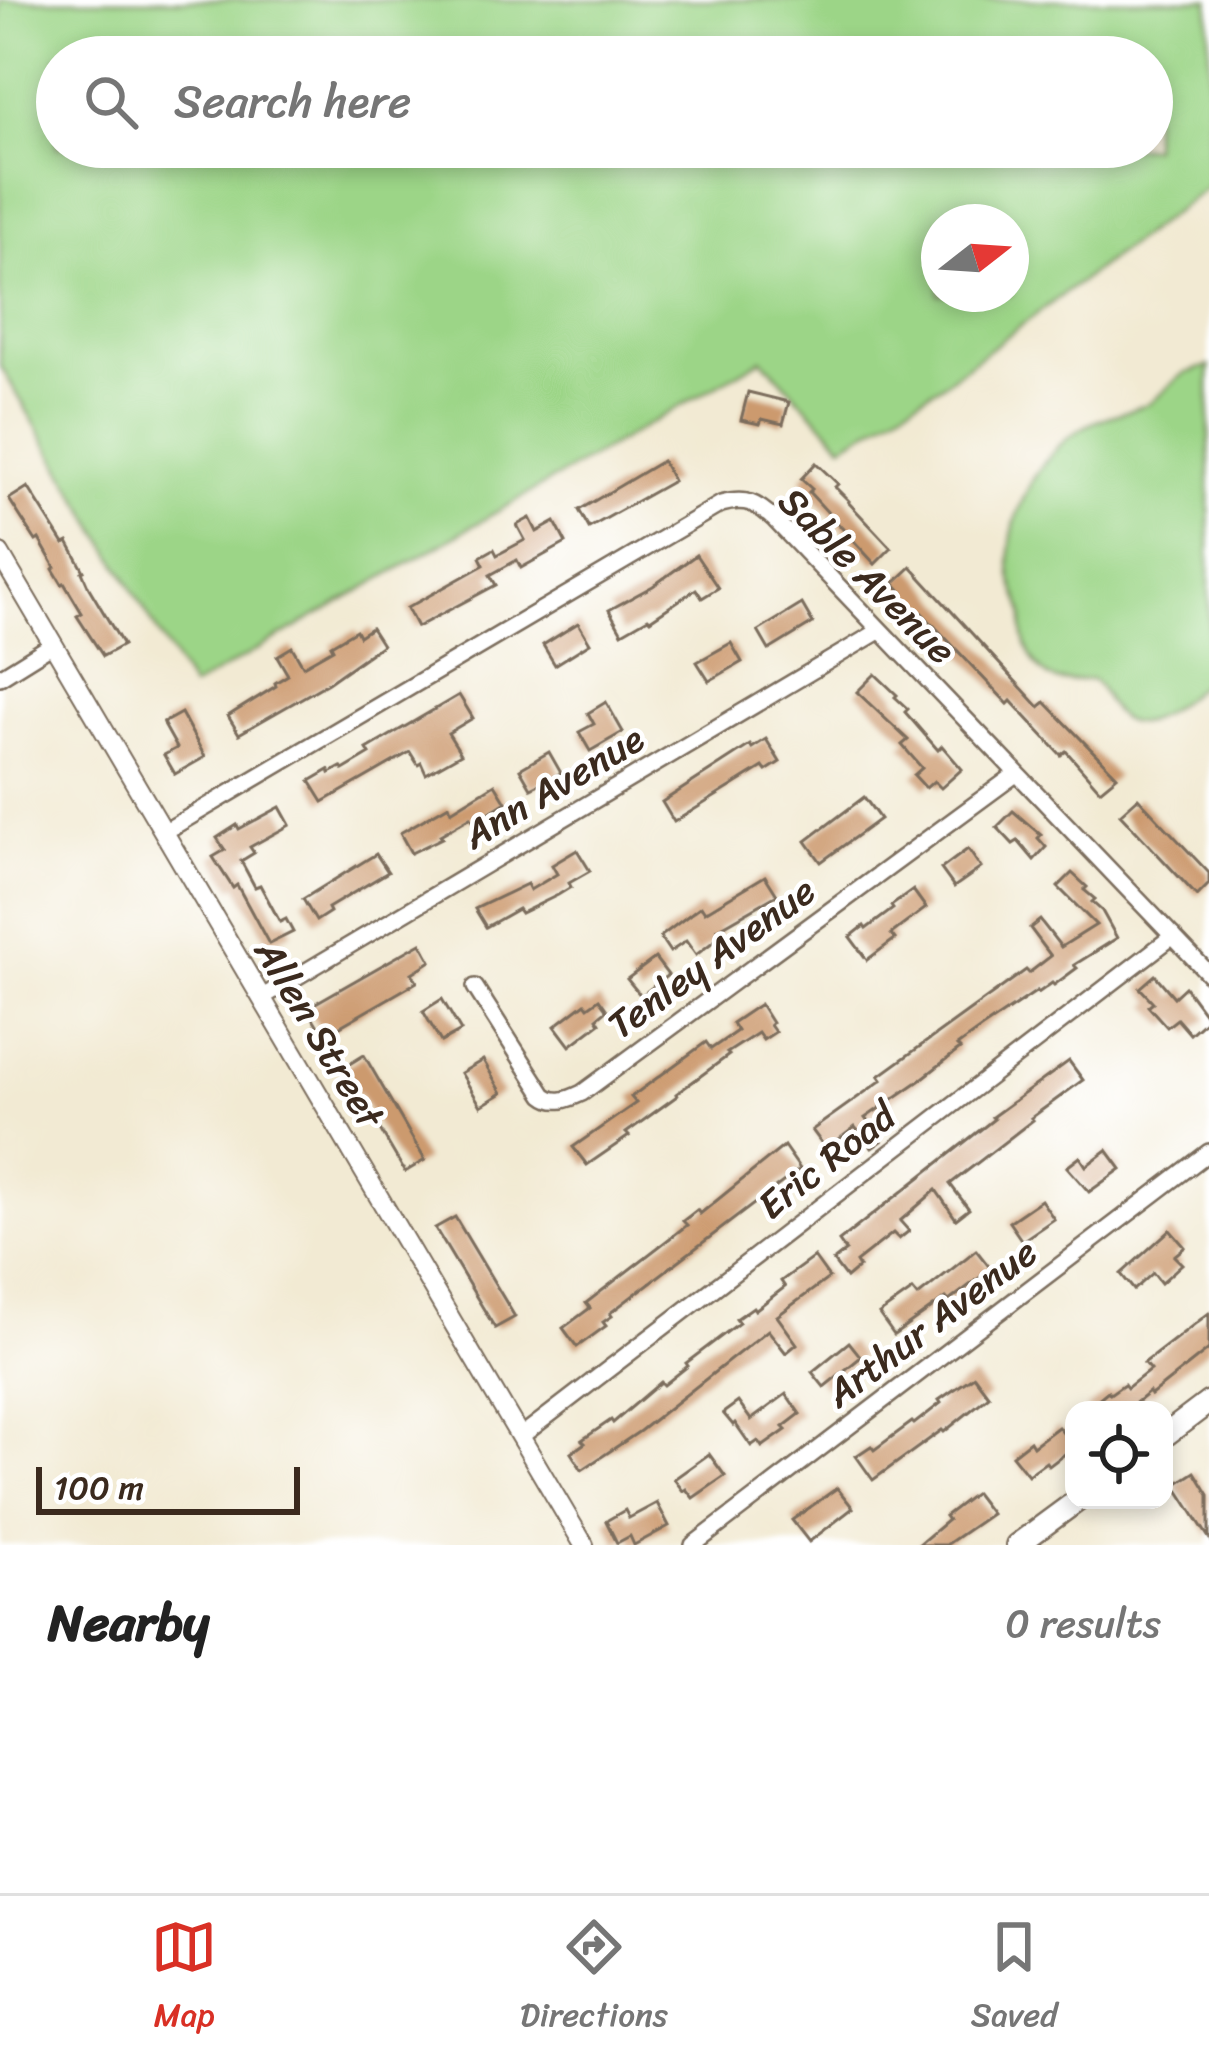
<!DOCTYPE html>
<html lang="en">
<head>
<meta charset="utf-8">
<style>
	:root { --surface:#fff; --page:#f6f6f6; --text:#222; --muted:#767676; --line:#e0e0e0; --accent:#d93025 }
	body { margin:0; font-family:Sriracha,sans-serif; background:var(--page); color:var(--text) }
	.controls { position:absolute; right:36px; bottom:36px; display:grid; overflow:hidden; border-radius:24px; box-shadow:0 6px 18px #0003 }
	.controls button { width:108px; height:108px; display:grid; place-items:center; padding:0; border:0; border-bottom:3px solid var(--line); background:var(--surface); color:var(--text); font:60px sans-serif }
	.compass { position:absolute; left:921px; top:204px; width:108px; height:108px; border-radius:50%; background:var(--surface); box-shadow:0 6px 18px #0003; rotate:73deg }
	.scale { position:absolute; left:36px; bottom:30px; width:264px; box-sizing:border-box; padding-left:12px; border:6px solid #3b2a1e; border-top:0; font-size:33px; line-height:42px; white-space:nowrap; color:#3b2a1e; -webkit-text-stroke:9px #fff; paint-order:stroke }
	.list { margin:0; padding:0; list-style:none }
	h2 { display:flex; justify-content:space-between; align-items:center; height:156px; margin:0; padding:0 48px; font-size:51px }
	h2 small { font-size:39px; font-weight:400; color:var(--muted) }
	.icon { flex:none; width:66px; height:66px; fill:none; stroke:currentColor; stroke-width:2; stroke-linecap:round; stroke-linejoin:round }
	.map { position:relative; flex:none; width:1209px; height:1545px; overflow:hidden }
	.search { position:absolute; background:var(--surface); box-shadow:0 6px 18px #0003; left:36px; right:36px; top:36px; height:132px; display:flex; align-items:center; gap:30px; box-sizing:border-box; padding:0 42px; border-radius:66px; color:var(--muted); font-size:45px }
	.sheet { height:348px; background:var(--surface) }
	nav { display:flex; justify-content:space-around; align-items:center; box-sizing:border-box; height:168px; border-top:3px solid var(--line); background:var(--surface); font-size:33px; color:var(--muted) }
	nav a { display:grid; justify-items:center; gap:6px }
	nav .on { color:var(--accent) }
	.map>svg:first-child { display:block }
	.green { fill:#9cd587; stroke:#6c8052; stroke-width:3; fill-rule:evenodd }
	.building { fill:#cc9a6e }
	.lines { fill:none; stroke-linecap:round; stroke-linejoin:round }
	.minor-casing { stroke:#7b6d5d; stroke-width:20 }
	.tertiary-casing { stroke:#7b6d5d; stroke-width:22 }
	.secondary-casing { stroke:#7b6d5d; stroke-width:26 }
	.minor { stroke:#fff; stroke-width:15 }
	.tertiary { stroke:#fff; stroke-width:18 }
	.secondary { stroke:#fff; stroke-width:21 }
	.labels { text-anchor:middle; stroke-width:9; stroke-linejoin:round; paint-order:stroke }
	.street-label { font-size:39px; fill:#3b2a1e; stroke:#fff }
</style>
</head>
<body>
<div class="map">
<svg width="1209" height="1545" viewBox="0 0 1209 1545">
	<rect width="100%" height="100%" fill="#fff"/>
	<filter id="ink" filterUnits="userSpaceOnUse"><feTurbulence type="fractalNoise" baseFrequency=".00833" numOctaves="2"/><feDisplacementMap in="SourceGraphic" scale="24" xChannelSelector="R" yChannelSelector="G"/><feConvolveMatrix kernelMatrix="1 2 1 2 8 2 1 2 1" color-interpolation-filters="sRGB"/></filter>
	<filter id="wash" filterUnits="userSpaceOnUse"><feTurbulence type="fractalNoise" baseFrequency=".004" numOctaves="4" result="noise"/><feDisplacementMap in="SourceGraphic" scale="48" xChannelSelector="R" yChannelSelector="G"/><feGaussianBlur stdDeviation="2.7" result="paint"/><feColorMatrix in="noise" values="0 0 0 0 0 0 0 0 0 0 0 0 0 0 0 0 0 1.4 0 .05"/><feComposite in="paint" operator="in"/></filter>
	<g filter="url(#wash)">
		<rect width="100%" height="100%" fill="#f2ead3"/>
		<g class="green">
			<path d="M 0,0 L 1209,0 L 1209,186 L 941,385 L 843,445 L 762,359 L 191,688 L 0,365 ZM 57,57 L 1152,57 L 1152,147 L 57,147 ZM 939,222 L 1011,222 L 1011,294 L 939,294 Z"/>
			<path d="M 1209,366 L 1209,679 C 1185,695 1142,744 1115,713 C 1105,702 1104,689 1092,680 C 1080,678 1067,684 1056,680 C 1036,673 1024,647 1023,628 C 1023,621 1025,616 1023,610 C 1019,598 1013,588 1011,575 C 1004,519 1037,453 1086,426 C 1105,415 1128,413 1147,404 C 1162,396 1169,384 1183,375 C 1190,370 1200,369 1209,366 Z"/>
		</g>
		<g id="blocks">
			<g class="building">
				<polygon points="748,392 789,402 783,424 762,419 760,424 741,420"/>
				<polygon points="662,461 673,481 589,528 579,510"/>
				<polygon points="816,463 838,484 835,487 849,501 848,502 891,548 875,564 809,492 812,489 801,479"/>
				<polygon points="28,487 64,544 68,542 84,571 82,572 89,588 123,645 103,656 77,616 82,613 64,583 62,584 53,569 55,567 39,539 36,541 9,499"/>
				<polygon points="530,518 537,532 555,522 566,543 521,568 517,560 490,575 496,585 417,627 407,608 484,565 480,557 494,549 497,555 525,540 517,525"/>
				<polygon points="696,555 718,588 702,598 696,589 650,620 648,618 622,633 609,610 653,586"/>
				<polygon points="911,567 1039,707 1045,702 1117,776 1100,790 1066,751 1061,755 1011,701 1008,704 920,611 918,613 901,596 903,593 894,583"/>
				<polygon points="802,604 813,623 769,650 758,631"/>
				<polygon points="578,623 590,643 555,665 543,645"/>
				<polygon points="371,628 382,645 328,683 239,734 228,716 276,686 275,683 288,675 277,656 292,647 303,666 333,649 331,645 356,630 359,636"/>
				<polygon points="731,643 742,662 709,681 697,662"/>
				<polygon points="875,674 897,695 895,697 908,709 905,712 938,750 942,746 962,769 941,788 934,781 926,788 914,775 922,768 902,745 908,740 857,692"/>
				<polygon points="459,695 473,718 448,733 461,754 426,774 421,763 418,765 410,752 323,802 310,781 329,770 330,773 341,767 343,770 370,754 367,749"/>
				<polygon points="606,702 623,732 590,751 579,732 594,724 588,713"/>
				<polygon points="181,713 205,757 175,774 164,755 177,748 163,723"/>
				<polygon points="766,739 780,762 766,771 763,767 674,822 662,802 750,745 752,748"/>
				<polygon points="549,752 561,773 531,788 520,769"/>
				<polygon points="495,784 506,802 474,822 471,817 440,835 442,838 411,853 400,833 449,805 451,811"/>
				<polygon points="864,797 880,819 821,862 806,841"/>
				<polygon points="1138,798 1209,873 1209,884 1197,896 1120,814"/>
				<polygon points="280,807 290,825 250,847 254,853 241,861 255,887 260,885 280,922 286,919 293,932 269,944 237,885 233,888 213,857 225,850 217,838 237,825 239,829"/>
				<polygon points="1013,811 1041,835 1038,838 1046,847 1034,860 1018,841 1013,844 997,827"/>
				<polygon points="968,849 981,868 954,887 941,869"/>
				<polygon points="577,850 590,871 569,883 571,887 558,895 521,913 518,909 486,927 475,909 527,884 530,890 557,874 552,865"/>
				<polygon points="376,854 388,872 328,908 330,912 316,921 303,899"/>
				<polygon points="1072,873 1087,887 1084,890 1095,899 1092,902 1102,911 1117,938 1074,965 1077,968 1054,985 1052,983 1038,993 1037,991 982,1028 957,1046 960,1049 919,1081 865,1118 882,1141 872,1148 855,1127 826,1149 812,1130 882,1080 879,1076 969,1011 1026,970 1029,973 1051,956 1030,928 1040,920 1061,947 1096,925 1058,887"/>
				<polygon points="765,876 777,895 718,929 722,935 696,955 686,941 670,952 660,937 701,906 705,912"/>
				<polygon points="913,890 926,908 891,934 895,939 867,960 850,937 864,926 866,929 893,909 891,906"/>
				<polygon points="421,943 431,961 412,973 417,982 330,1032 325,1024 319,1028 307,1008"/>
				<polygon points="655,958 668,975 641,996 627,979"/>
				<polygon points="1155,975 1174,997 1185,987 1208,1018 1190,1034 1177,1019 1167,1027 1148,1006 1153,1002 1140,988"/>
				<polygon points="442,999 461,1031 441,1042 423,1011"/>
				<polygon points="599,999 607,1010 597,1018 600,1023 570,1046 555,1026 585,1003 588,1007"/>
				<polygon points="760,1004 772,1023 770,1025 775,1032 763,1040 758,1033 727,1053 729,1055 676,1094 677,1096 626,1133 629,1136 587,1165 573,1147 636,1103 631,1097 706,1042 711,1049 737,1031 732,1023"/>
				<polygon points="364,1055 425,1160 405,1172 358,1092 354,1094 346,1080 349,1078 343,1068"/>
				<polygon points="483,1060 502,1093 481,1106 461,1073"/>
				<polygon points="1069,1061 1083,1080 1031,1118 1033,1120 950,1184 969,1209 956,1219 936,1190 900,1221 909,1231 899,1239 893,1233 856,1262 859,1267 846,1278 833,1261 846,1251 839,1241 994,1119 992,1117"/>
				<polygon points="784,1146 800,1169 610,1313 612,1316 603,1322 606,1326 577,1347 563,1328 590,1308 586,1303 687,1225 683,1221 697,1210 700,1214"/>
				<polygon points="1107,1150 1121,1169 1089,1192 1067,1167 1080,1157 1086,1166"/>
				<polygon points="1041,1200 1054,1219 1022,1241 1009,1222"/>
				<polygon points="455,1217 515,1317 495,1328 435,1228"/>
				<polygon points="1170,1230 1185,1247 1174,1256 1182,1264 1161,1283 1153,1273 1134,1290 1121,1274"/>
				<polygon points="976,1250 991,1269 949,1301 946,1298 894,1335 879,1314 913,1290 918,1296"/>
				<polygon points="814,1257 829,1278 777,1316 797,1344 786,1353 768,1330 640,1431 582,1470 571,1453 585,1443 582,1440 611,1420 613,1423 661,1382 664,1385 688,1366 686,1363 739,1323 736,1319 753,1307 755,1310 785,1287 781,1281"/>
				<polygon points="1209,1313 1209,1349 1151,1395 1149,1392 1127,1410 1085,1410 1108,1391 1110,1394 1124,1384 1127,1388 1150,1370 1144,1363"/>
				<polygon points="849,1342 861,1357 824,1387 812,1372"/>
				<polygon points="974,1376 989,1396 944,1432 942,1430 873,1480 856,1456 871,1446 874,1450 912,1422 914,1424 941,1403 939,1400"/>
				<polygon points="786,1394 800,1414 783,1427 786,1430 762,1447 758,1441 751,1446 735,1423 733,1425 723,1413 738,1402 751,1420"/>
				<polygon points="1074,1425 1074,1447 1049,1466 1046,1462 1028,1475 1012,1455 1030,1441 1033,1446 1058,1427 1063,1433"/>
				<polygon points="709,1454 725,1476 693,1498 686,1489 683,1491 674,1479"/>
				<polygon points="1195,1472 1209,1495 1209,1538 1175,1485"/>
				<polygon points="837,1488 853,1508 809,1542 792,1520"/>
				<polygon points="975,1493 991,1514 946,1545 918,1545 948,1520 945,1516"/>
				<polygon points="657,1503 669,1526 634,1545 630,1536 617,1543 606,1521 625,1510 629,1518"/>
			</g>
		</g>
	</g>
	<g filter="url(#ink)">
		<use href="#blocks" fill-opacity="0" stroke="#7b6d5d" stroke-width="3"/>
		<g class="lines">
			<defs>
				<g id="minor">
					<polyline points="0,677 53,644"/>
					<path d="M 164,832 L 721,504 C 746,497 757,503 775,520 L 1209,974"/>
					<path d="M 475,987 L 544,1095 C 556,1105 569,1099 582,1093 L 1016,774"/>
					<polyline points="261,998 879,631"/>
					<polyline points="520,1437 1173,936"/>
					<polyline points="693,1545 1209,1152"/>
				</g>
				<polyline id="tertiary" points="0,554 584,1545"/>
				<g id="secondary">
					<polyline points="1164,1436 1209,1402"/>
					<polyline points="1017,1545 1078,1500"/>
				</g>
			</defs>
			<use href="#minor" class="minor-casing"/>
			<use href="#tertiary" class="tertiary-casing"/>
			<use href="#secondary" class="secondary-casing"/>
			<use href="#minor" class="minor"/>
			<use href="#tertiary" class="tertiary"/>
			<use href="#secondary" class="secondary"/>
		</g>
	</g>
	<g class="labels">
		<g class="street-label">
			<text transform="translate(868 575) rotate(45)" y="14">Sable Avenue</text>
			<text transform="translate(553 786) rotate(-31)" y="14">Ann Avenue</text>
			<text transform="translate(711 957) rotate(-36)" y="14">Tenley Avenue</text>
			<text transform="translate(320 1033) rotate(59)" y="14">Allen Street</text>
			<text transform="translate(826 1160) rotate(-38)" y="14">Eric Road</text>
			<text transform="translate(931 1322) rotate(-37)" y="14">Arthur Avenue</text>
		</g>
	</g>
</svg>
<div class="controls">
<button><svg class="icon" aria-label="locate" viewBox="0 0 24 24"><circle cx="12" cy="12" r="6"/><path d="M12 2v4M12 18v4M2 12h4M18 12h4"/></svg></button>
</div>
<svg class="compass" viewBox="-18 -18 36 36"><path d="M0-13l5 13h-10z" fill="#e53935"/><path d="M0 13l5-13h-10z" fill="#767676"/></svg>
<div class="scale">100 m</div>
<div class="search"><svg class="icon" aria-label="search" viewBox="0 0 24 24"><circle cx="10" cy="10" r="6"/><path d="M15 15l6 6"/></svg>Search here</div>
</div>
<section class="sheet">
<h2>Nearby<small>0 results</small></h2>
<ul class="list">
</ul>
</section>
<nav>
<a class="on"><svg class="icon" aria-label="map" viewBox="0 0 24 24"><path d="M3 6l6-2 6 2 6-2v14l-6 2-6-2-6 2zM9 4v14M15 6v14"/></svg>Map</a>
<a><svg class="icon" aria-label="directions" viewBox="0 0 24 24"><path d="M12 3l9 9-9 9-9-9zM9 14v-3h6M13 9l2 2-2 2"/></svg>Directions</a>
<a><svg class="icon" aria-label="saved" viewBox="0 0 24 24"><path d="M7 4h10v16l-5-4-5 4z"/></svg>Saved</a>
</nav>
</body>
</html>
